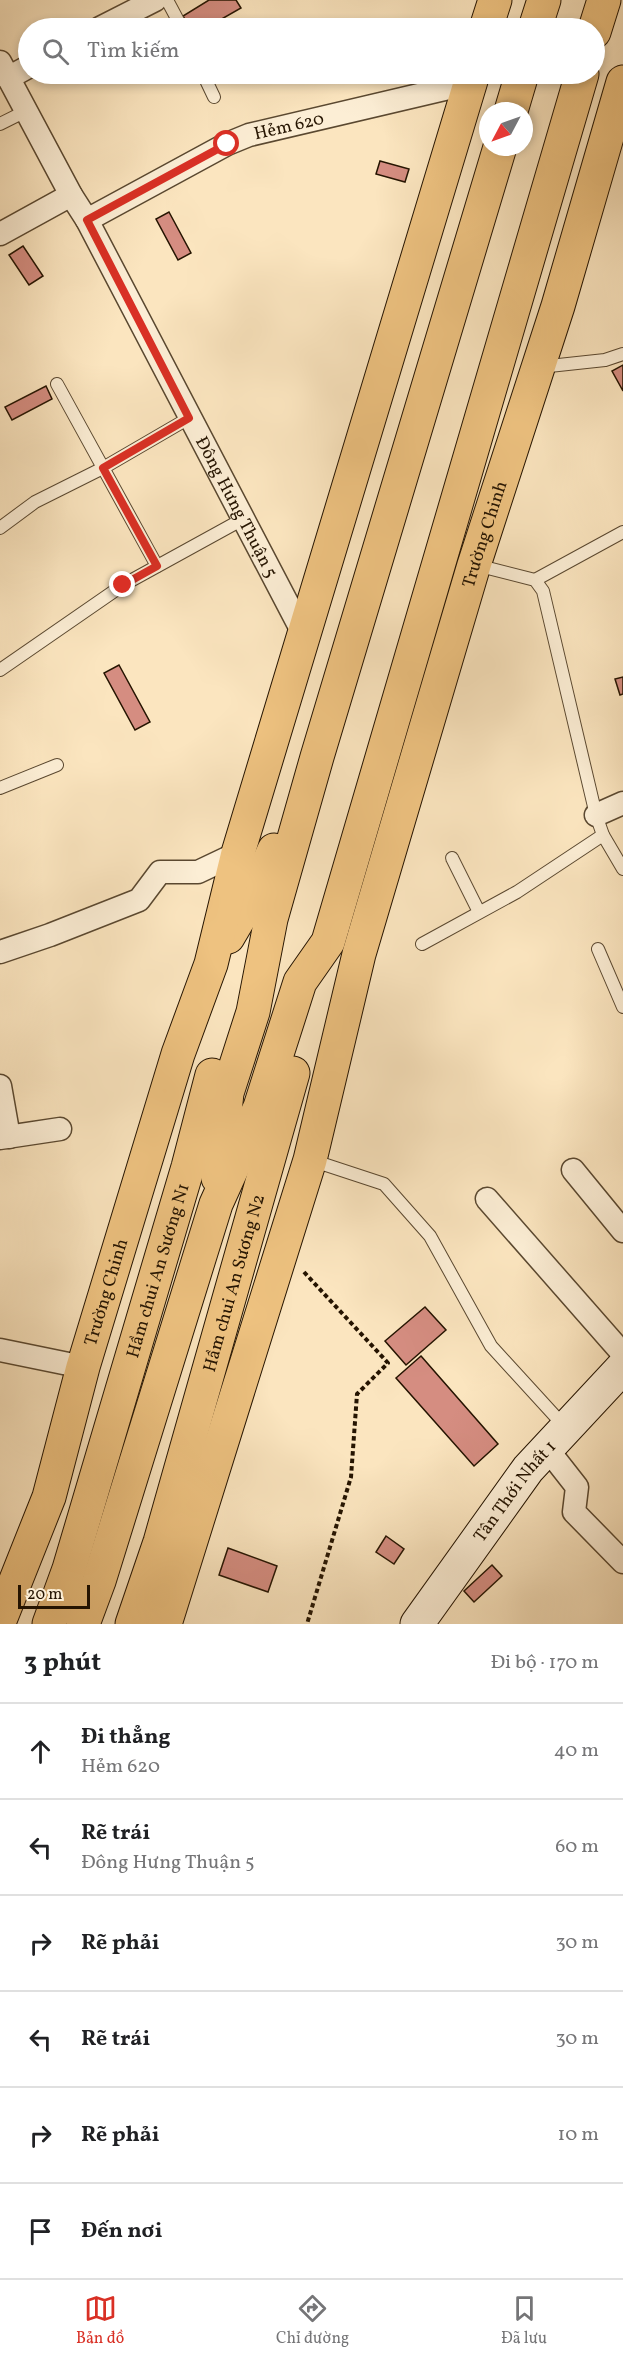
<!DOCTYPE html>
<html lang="vi">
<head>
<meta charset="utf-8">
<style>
	:root { --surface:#fff; --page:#f2f2f2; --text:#202124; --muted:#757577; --line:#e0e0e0; --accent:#d93025 }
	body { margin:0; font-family:Vollkorn,serif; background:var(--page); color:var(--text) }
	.compass { position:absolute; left:479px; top:102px; width:54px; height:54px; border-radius:50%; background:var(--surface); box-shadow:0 3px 9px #0003; rotate:229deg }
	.scale { position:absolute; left:18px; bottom:15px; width:72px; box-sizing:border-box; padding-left:6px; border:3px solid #251401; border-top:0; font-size:16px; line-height:21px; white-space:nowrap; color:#251401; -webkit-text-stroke:4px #fceed5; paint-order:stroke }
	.stop { position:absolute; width:18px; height:18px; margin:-14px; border:4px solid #d93025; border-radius:50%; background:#fff }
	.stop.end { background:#d93025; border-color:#fff; box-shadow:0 2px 6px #0008 }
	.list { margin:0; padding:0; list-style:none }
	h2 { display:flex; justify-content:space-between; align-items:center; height:78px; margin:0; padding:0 24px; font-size:26px }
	h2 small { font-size:20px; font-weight:400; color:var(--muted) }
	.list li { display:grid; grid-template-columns:39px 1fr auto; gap:18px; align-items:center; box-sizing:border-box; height:96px; padding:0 24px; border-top:2px solid var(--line) }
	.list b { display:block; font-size:22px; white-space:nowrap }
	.list p { margin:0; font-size:20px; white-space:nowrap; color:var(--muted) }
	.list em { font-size:20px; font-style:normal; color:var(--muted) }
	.icon { flex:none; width:33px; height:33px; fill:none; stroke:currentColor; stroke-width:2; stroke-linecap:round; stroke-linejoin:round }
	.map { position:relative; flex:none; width:623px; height:1624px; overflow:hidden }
	.search { position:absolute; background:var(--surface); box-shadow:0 3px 9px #0003; left:18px; right:18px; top:18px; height:66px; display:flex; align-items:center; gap:15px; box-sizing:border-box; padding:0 21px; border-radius:33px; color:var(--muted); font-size:22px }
	.sheet { height:654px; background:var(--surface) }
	nav { display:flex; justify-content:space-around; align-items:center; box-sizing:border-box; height:84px; border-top:2px solid var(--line); background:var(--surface); font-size:16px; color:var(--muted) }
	nav a { display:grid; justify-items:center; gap:3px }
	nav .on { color:var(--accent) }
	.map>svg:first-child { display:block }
	.building { fill:#d58d81; stroke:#251401; stroke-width:1.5 }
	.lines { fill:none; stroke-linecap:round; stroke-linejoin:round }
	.lane-casing { stroke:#5a4830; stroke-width:14 }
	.street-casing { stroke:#5a4830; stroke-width:25 }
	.secondary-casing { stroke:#251401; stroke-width:35 }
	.primary-casing { stroke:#251401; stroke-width:35 }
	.path { stroke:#251401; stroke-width:4; stroke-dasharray:4.5 3; stroke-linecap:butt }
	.lane { stroke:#fceed5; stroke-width:12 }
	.street { stroke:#fceed5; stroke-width:22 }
	.secondary { stroke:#fceed5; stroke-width:33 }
	.primary { stroke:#eec280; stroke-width:33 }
	.route { stroke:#d93025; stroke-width:8 }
	.labels { text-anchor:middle; stroke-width:5; stroke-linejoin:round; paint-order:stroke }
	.street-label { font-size:18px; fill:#251401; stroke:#fceed5 }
</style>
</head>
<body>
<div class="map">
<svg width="623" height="1624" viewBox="0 0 623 1624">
	<rect width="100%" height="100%" fill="#fbe5bf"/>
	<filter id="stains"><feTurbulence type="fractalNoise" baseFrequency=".00333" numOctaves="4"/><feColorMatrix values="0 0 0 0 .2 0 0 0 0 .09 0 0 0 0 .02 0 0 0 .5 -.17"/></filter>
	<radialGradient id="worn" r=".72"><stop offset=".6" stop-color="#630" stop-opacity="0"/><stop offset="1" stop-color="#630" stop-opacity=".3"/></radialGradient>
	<g class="building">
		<polygon points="209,0 236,0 241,8 206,28 190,28 183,16"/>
		<polygon points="380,161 409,169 405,182 376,174"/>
		<polygon points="169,212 191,253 178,260 156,219"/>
		<polygon points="23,246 43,276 29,285 9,255"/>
		<polygon points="623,365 623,391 612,371"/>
		<polygon points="46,386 52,399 12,420 5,407"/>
		<polygon points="119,665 150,722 135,730 104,673"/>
		<polygon points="623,677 623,694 620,695 615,679"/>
		<polygon points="425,1307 446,1330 406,1365 385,1341"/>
		<polygon points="421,1356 498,1444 474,1466 396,1378"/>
		<polygon points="386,1536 404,1549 394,1564 376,1552"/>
		<polygon points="228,1548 277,1566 268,1592 219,1575"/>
		<polygon points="492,1565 502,1576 474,1602 464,1591"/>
	</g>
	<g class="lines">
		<defs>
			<g id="lane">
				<polyline points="167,0 182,28"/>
				<polyline points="203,74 214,97"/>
				<polyline points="0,124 26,111"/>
				<polyline points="540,367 605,360 623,354"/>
				<polyline points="57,384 157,566"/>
				<polyline points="0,528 35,502 103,468 189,418"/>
				<polyline points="476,565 535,580 543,591 596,815 603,835 623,869"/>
				<polyline points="535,580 623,532"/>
				<polyline points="0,670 123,585 243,519"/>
				<polyline points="0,788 57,765"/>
				<polyline points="452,858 479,912"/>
				<polyline points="422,944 517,892 603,835"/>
				<polyline points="598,949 623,1007"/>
				<polyline points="311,1160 384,1184 430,1236 491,1346 565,1427"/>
			</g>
			<g id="street">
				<polyline points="100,28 155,0"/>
				<path id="s1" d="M 0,62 L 71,195 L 87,220 L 304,635"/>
				<polyline points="8,78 28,67"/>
				<path id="s2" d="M 87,220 L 227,144 L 249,135 L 470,83"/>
				<polyline points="0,234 71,195"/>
				<polyline points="596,815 623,803"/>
				<polyline points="0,952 50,935 139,900 160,872 198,872 238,853"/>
				<polyline points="0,1086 9,1137"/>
				<polyline points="0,1138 60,1129"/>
				<polyline points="573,1170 623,1231"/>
				<polyline points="487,1199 623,1354"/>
				<polyline points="0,1350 83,1367"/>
				<polyline points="548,1450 577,1487 574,1512 623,1562"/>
			</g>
			<g id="secondary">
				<path id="s3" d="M 417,1624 L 528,1469 L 623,1367"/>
			</g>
			<g id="primary">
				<polyline points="486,28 495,0"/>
				<polyline points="535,28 544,0"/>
				<polyline points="594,32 604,0"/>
				<polyline points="511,111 522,74"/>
				<polyline points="228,937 257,888 274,850"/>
				<polyline points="218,1178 227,1093 253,1012 271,919 317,757 500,147"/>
				<path id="s4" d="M 0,1620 L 49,1497 L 83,1367 L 178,1054 L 211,964 L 238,853 L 473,74"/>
				<path id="s5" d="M 49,1624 L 69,1569 L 188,1167 L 212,1075"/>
				<polyline points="83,1624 99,1581 216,1204 260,1107 300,982 328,942 582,74"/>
				<path id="s6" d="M 132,1624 L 160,1542 L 293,1073"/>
				<path id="s7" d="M 165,1624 L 310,1160 L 359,954 L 474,565 L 558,306 L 623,82"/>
			</g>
		</defs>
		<use href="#lane" class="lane-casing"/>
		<use href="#street" class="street-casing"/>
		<use href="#secondary" class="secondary-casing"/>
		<use href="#primary" class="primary-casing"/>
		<polyline class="path" points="304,1272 388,1363 357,1394 351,1477 307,1624"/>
		<use href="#lane" class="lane"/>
		<use href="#street" class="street"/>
		<use href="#secondary" class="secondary"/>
		<use href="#primary" class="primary"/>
	</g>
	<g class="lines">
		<polyline class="route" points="123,585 157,566 103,468 189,418 87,220 227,144"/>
	</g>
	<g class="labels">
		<g class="street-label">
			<text dy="6" stroke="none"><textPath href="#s2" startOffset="224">Hẻm 620</textPath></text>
			<text dy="6" stroke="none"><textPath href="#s1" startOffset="504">Đông Hưng Thuận 5</textPath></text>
			<text dy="6" stroke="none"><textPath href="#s7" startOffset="1136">Trường Chinh</textPath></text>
			<text dy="6" stroke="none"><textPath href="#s5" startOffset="370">Hầm chui An Sương N1</textPath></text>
			<text dy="6" stroke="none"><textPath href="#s6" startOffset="356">Hầm chui An Sương N2</textPath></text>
			<text dy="6" stroke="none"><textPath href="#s4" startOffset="345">Trường Chinh</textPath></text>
			<text dy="6" stroke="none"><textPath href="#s3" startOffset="165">Tân Thới Nhất 1</textPath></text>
		</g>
	</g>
	<rect width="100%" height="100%" filter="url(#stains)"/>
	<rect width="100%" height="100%" fill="url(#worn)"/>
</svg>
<svg class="compass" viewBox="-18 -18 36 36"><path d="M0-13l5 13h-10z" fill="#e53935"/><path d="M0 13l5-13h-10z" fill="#757577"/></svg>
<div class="scale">20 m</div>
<div class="stop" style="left:227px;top:144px"></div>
<div class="stop end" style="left:123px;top:585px"></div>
<div class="search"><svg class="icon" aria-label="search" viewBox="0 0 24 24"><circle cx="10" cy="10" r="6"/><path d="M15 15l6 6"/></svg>Tìm kiếm</div>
</div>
<section class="sheet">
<h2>3 phút<small>Đi bộ · 170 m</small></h2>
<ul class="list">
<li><svg class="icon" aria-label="ahead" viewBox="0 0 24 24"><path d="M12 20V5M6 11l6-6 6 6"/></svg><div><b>Đi thẳng</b><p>Hẻm 620</p></div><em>40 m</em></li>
<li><svg class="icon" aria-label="left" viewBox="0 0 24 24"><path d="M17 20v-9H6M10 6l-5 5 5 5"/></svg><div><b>Rẽ trái</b><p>Đông Hưng Thuận 5</p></div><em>60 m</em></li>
<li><svg class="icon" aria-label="right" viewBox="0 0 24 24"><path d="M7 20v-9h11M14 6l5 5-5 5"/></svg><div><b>Rẽ phải</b></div><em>30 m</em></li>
<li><svg class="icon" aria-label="left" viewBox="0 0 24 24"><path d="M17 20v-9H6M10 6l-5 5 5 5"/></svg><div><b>Rẽ trái</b></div><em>30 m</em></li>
<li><svg class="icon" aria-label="right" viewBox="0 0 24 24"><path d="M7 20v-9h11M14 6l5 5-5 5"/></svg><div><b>Rẽ phải</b></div><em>10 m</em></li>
<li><svg class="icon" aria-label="arrive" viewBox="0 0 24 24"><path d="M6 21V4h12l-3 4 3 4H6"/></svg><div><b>Đến nơi</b></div></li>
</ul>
</section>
<nav>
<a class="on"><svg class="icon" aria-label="map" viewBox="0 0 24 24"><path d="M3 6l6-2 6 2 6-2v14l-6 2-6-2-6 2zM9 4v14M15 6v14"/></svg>Bản đồ</a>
<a><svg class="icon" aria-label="directions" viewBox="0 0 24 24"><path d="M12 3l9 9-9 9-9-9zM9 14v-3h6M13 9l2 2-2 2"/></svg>Chỉ đường</a>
<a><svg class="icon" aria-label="saved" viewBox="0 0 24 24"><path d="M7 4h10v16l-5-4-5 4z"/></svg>Đã lưu</a>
</nav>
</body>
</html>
